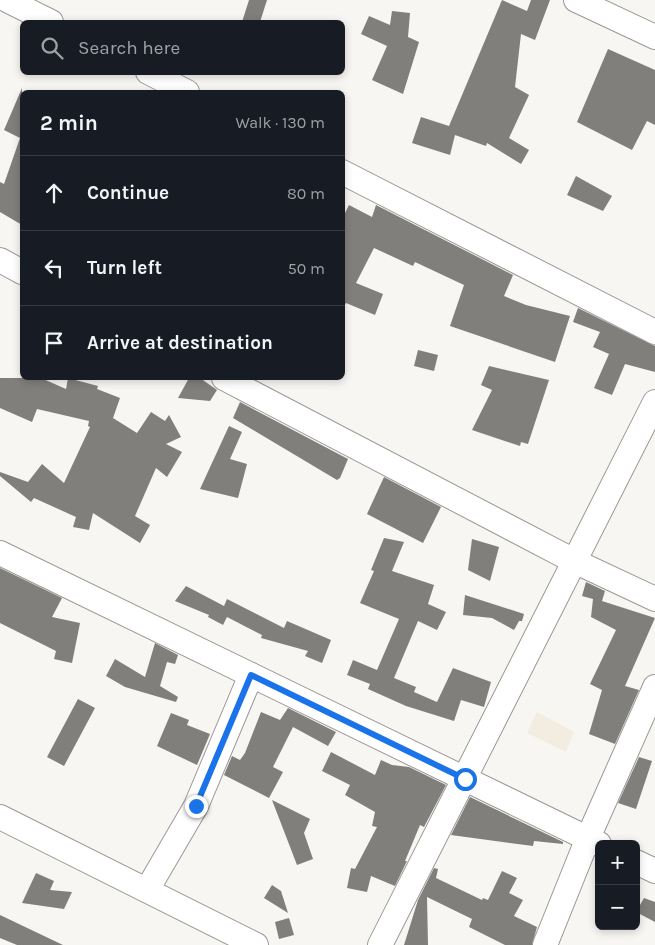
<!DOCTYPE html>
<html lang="en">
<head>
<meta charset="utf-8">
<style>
	:root { --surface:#171b24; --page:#20242c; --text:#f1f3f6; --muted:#9ea1a6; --line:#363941 }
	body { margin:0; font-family:Karla,sans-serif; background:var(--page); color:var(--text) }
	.controls { position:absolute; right:15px; bottom:15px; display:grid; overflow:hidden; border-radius:8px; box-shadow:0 2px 8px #0003 }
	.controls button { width:45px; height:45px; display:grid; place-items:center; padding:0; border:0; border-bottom:1px solid var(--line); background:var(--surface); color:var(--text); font:25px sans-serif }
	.stop { position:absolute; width:15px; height:15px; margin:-11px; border:4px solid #1a73e8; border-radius:50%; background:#fff }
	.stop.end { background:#1a73e8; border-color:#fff; box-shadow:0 1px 5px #0008 }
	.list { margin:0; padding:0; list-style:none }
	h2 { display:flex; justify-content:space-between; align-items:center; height:65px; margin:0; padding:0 20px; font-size:21px }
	h2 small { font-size:16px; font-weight:400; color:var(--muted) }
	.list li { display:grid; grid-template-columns:32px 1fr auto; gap:15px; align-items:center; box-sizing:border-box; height:75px; padding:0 20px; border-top:1px solid var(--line) }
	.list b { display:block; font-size:19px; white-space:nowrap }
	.list em { font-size:16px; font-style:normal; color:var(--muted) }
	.icon { flex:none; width:28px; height:28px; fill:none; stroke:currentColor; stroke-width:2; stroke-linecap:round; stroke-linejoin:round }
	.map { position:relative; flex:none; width:655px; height:945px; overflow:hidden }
	.search { position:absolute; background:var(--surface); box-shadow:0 2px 8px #0003; left:20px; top:20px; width:325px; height:55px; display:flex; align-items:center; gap:12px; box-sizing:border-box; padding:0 18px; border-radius:8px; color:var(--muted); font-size:19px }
	.panel { position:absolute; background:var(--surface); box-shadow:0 2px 8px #0003; left:20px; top:90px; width:325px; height:290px; border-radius:8px }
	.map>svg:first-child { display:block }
	.built { fill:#f2ece1 }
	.building { fill:#817f7b }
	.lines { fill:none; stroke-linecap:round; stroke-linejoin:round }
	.minor-casing { stroke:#9b9995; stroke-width:26 }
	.minor { stroke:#fff; stroke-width:24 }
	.route { stroke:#1a73e8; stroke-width:6 }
</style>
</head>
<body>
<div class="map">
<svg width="655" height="945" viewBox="0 0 655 945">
	<rect width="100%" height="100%" fill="#f8f6f2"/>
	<polygon class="built" points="537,712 574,732 566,752 527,733"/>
	<g class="building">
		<polygon points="249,0 267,0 260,22 242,22"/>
		<polygon points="502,0 527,11 531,0 550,0 535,40 521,34 515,87 529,95 509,138 529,150 521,164 487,143 486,146 455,135 450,155 412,143 421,117 449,126"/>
		<polygon points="392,11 410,13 408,37 419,42 403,94 372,80 387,46 361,34 369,16 390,25"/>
		<polygon points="608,49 655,70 655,125 647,121 632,150 577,122"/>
		<polygon points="22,88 22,225 0,212 0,182 4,184 20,138 4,130"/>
		<polygon points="576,176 612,196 603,211 567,195"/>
		<polygon points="349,205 372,217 376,205 513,275 504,296 526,305 570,316 555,362 450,326 464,285 415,262 413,266 374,248 356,283 383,294 375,315 346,303 342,310 342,219"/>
		<polygon points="578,308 655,346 655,372 625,364 612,395 594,388 609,354 593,347 600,332 573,322"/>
		<polygon points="418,350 438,355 434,371 414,366"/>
		<polygon points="489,366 549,380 528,444 521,442 520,446 472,430 492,390 481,385"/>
		<polygon points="0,378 41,378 66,389 68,378 98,386 97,389 120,398 113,418 137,433 151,412 165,421 169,415 181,437 166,444 182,452 167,477 156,468 135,516 150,525 140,543 93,513 89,530 73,527 76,517 34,498 31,502 0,476 0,472 28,482 42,464 64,483 90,427 88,426 89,421 37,409 32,422 0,408"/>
		<polygon points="189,378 200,378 217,390 210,401 178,398"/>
		<polygon points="240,402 348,459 340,478 337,480 233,418"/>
		<polygon points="229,426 242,432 230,459 247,464 238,498 200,489"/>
		<polygon points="384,477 441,507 423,543 367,514"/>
		<polygon points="384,538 404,542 392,571 434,585 428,604 446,612 437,630 418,621 394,678 416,687 414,692 437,702 453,668 491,682 484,707 461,700 454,721 406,706 368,689 370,684 347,675 353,660 377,670 399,619 360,603 374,571 371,570"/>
		<polygon points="472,539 499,547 490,581 468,570"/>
		<polygon points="0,568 62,598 52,617 80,623 72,663 54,659 56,651 0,623"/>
		<polygon points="586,582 605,591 602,601 655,618 625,686 639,690 615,744 589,734 602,690 590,684 616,630 591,617 593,599 582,596"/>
		<polygon points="186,586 224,606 227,599 284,628 287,621 331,640 322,663 305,656 308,651 261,638 262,635 227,617 223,625 208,617 209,615 175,601"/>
		<polygon points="465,595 524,614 522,621 519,621 514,630 492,618 463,615"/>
		<polygon points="155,643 178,655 175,664 167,662 160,686 178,697 176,702 125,687 106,676 115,659 145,677"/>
		<polygon points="78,699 95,708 64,766 47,757"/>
		<polygon points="288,708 336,732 328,746 293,727 273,767 283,772 269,798 224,775 232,756 240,760 245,753 261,712 280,720"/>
		<polygon points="171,713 189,720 187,725 210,734 197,765 157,746"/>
		<polygon points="331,752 375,775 381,760 392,765 409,767 446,785 424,827 420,825 405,861 407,861 395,886 371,876 367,892 347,888 351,868 355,869 377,827 372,826 375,812 345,795 350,785 322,771"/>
		<polygon points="639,757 652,761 636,809 618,803"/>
		<polygon points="470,797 563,842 563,844 534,841 533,846 451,835"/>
		<polygon points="272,800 310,819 304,833 313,859 297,865"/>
		<polygon points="434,868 438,869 436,878 482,900 483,898 488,900 502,871 517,878 509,893 523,900 514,916 537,927 532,945 505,945 469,927 472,919 427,897 428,945 404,945 418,900"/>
		<polygon points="36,873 54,881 50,890 72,892 64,909 22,903"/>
		<polygon points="272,885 281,891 288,913 264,898"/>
		<polygon points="644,898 655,902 655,922 636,912"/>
		<polygon points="0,915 63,945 17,945 0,938"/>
		<polygon points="289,918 294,935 279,939 275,922"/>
	</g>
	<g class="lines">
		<defs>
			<g id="minor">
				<polyline points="7,0 51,22"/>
				<polyline points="576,0 655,37"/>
				<polyline points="148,72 187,92"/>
				<polyline points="342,172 655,332"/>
				<polyline points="0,260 22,272"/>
				<polyline points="224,378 574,561 655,599"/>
				<polyline points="0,553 599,844"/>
				<polyline points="0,817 256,945"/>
				<polyline points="636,862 655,871"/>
				<polyline points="147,890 196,806 251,675"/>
				<polyline points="380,945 655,402"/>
				<polyline points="545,945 588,838 655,687"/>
			</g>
		</defs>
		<use href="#minor" class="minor-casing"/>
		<use href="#minor" class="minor"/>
	</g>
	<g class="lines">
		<polyline class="route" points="196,806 251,675 465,779"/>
	</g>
</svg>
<div class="controls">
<button>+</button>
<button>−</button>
</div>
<div class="stop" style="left:465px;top:779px"></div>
<div class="stop end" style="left:196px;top:806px"></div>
<div class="search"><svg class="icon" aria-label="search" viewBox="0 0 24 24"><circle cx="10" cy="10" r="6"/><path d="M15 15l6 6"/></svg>Search here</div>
<section class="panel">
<h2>2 min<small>Walk · 130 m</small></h2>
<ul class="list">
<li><svg class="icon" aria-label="ahead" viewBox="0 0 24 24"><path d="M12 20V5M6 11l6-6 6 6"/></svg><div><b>Continue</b></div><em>80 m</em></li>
<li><svg class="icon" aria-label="left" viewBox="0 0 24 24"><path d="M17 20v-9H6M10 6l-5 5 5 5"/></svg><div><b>Turn left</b></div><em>50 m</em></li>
<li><svg class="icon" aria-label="arrive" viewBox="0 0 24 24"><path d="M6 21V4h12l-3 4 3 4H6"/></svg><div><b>Arrive at destination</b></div></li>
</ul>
</section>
</div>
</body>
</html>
